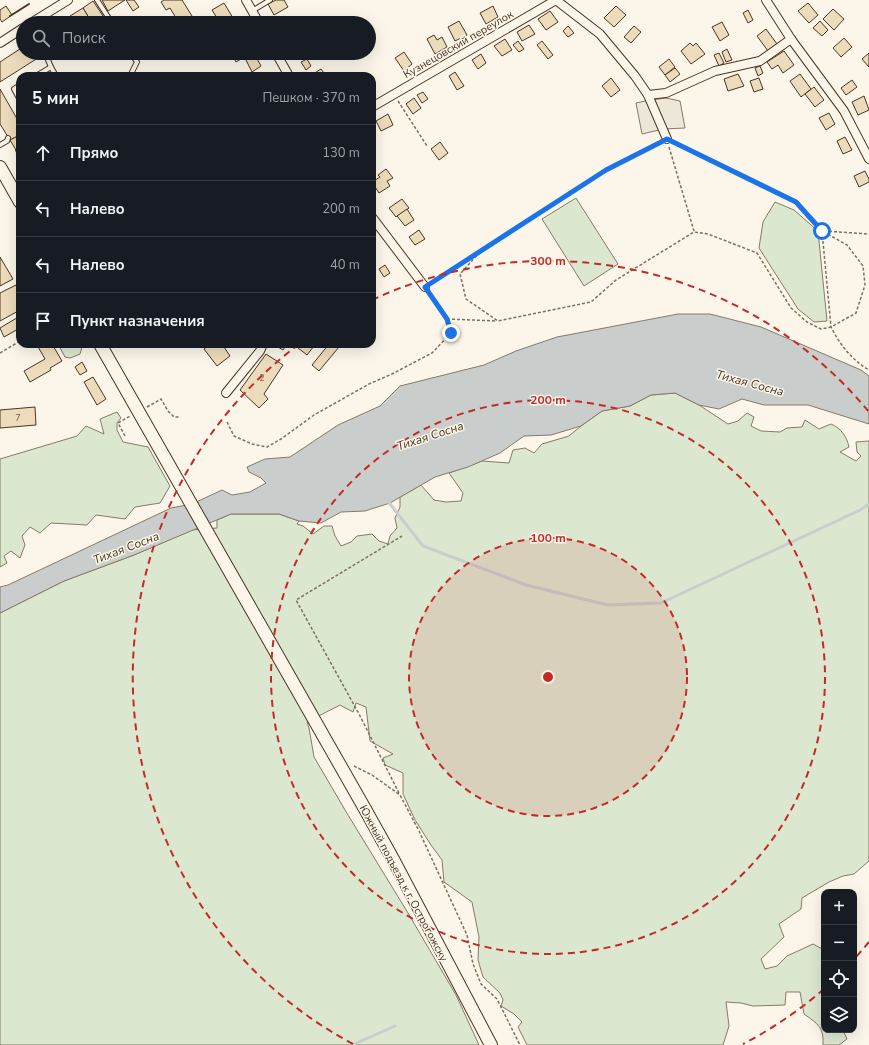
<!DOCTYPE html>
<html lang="ru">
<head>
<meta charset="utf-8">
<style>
	:root { --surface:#171b24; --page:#20242c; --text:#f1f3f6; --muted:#9ea1a6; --line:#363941 }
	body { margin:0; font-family:"Nunito Sans",sans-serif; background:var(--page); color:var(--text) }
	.controls { position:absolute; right:12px; bottom:12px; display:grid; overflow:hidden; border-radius:8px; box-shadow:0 4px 16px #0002 }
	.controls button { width:36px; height:36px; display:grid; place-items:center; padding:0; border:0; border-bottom:1px solid var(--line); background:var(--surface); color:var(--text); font:20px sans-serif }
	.stop { position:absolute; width:12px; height:12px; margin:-9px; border:3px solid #1a73e8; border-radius:50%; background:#fff }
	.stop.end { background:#1a73e8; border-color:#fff; box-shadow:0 1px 4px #0008 }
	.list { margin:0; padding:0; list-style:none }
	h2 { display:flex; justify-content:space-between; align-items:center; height:52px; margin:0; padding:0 16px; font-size:17px }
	h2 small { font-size:13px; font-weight:400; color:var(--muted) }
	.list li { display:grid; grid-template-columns:26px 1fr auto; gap:12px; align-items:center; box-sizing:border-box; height:56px; padding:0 16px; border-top:1px solid var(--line) }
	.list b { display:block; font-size:15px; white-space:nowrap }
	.list em { font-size:13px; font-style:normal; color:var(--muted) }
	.icon { flex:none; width:22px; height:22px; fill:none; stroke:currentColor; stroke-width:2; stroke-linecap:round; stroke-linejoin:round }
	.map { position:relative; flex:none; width:869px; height:1045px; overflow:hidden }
	.search { position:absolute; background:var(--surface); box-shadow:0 4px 16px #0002; left:16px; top:16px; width:360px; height:44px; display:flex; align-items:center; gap:10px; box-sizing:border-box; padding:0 14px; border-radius:22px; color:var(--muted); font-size:15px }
	.panel { position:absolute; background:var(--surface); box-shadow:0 4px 16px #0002; left:16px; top:72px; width:360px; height:276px; border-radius:12px }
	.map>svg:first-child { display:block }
	.green { fill:#dce7d0; stroke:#887966 }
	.parking { fill:#ede7d9; stroke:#887966 }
	.water { fill:#c9cecd; stroke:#887966 }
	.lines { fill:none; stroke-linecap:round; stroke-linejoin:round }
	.stream { stroke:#c9cecd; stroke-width:3 }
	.building { fill:#ecdcbc; stroke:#4a3520 }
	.lane-casing { stroke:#4a3520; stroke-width:6 }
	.street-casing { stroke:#4a3520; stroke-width:10 }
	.secondary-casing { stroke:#4a3520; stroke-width:14 }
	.path { stroke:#7f6f5c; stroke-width:1.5; stroke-dasharray:3 2; stroke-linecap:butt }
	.lane { stroke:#fbf6e9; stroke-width:4 }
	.street { stroke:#fbf6e9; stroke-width:8 }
	.secondary { stroke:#fbf6e9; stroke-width:12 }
	.wall { stroke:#4a3520; stroke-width:2 }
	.route { stroke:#1a73e8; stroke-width:5 }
	.ring { fill:none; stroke:#c62828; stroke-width:2; stroke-dasharray:7 5 }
	.labels { text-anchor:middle; stroke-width:3; stroke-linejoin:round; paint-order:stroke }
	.number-label { font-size:9px; fill:#725f47 }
	.street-label { font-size:11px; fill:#4a3520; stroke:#fbf6e9 }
	.water-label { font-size:12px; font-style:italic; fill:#4a3520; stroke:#fbf6e9 }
	.centre { fill:#c62828; stroke:#fbf6e9; stroke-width:2 }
	.ring-label { font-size:12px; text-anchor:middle; font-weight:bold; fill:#c62828; stroke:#fbf6e9; stroke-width:3; stroke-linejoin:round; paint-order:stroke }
</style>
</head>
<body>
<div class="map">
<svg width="869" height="1045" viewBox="0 0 869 1045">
	<rect width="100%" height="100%" fill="#fbf6e9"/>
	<g class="green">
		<polygon points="576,198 618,264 584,286 542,219"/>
		<polygon points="775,202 794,210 818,231 827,321 814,322 798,309 759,248 763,222"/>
		<polygon points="58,344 81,344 82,347 80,354 70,358 65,357"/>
		<path d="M 675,393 L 699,405 L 728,424 L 738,421 L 747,413 L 754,417 L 751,426 L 761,431 L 780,432 L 787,428 L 802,427 L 805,420 L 819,429 L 831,424 C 841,428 847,437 849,447 L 840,452 L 856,461 L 861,456 L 857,452 L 856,442 L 869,441 L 869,861 L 854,874 L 843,876 L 829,882 L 802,898 L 801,909 L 779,924 L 784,937 L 761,959 L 765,969 L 777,966 L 787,956 L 813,944 L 824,950 L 824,1030 L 843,1030 L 847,1039 L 839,1045 L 823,1045 C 824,1027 818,1024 804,1014 L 800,992 L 786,992 L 785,1005 L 753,1006 L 741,1003 L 726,1002 L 729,1026 L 723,1045 L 527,1045 L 518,1027 L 522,1022 L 514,1014 L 501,1006 L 503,1000 L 500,993 L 483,977 L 478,960 L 479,937 L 472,902 L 444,882 L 442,860 L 431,845 L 415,820 L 403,794 L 403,773 L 385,765 L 383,758 L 393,754 L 370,741 L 366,707 L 356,703 L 353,712 L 340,705 L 307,722 L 309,728 L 314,757 L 348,815 L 408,913 L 456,995 L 479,1045 L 0,1045 L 0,613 L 64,581 L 134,555 L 192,530 L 217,528 L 217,520 L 231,514 L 279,514 L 299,521 L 297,524 L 303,526 L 313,534 L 324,526 L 332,526 L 335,536 L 341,546 L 351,542 L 357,536 L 372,534 L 379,541 L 388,544 L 390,536 L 397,528 L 395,518 L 400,507 L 400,497 L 421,485 L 434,500 L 446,502 L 461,501 L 463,493 L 449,473 L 482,461 L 509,463 L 513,450 L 525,448 L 534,453 L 542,444 L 569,436 L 581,426 L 602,411 L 630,406 L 651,395 Z"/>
		<polygon points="117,412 121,418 117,423 117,430 123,442 148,447 170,486 160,503 135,507 125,519 96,515 87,525 51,523 40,533 30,527 22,536 25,545 20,558 11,551 4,556 7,563 0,567 0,459 77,436 86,426 104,434 100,419"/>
	</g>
	<polygon class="parking" points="666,98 680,101 685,128 663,129 642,134 636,103 650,100"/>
	<polygon class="water" points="678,314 710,314 761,327 861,370 869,376 869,424 808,405 764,405 742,399 719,409 699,405 675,393 651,395 630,406 602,411 581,426 551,435 524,436 500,453 468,467 435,477 390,503 365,511 341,512 321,523 299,521 279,514 231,514 134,555 64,581 0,613 0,587 8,585 171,508 192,504 222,490 232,495 250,492 266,483 261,478 249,472 247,467 265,459 290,457 338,425 380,406 400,386 484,365 516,351 557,337"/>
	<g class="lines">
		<g class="stream">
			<polyline points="387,500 423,546 526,585 608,605 661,603 860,510 869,504"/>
			<polyline points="352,1045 395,1026"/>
		</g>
	</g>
	<g class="building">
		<polygon points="102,0 125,0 108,11"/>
		<polygon points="126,0 134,0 139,7 133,11"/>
		<polygon points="164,0 182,0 192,16 179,23 170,8 166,10 161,2"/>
		<polygon points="276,0 284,0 288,7 274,15 268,4"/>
		<polygon points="93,1 107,22 105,23 92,23 83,8"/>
		<polygon points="224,3 236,23 220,23 212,10"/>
		<polygon points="808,3 818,15 809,23 798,11"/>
		<polygon points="6,6 12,15 2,22 0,19 0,10"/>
		<polygon points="493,6 498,17 486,24 480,13"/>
		<polygon points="616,6 626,15 614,27 604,18"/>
		<polygon points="83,8 92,23 74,23 70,16"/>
		<polygon points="833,9 844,19 834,30 823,19"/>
		<polygon points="748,10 753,20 748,23 743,13"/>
		<polygon points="550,11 558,22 546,30 538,19"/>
		<polygon points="284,16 288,23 279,23 277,21"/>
		<polygon points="459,21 467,35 455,41 448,27"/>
		<polygon points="820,21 828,30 822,36 813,28"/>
		<polygon points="722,22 729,35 720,41 712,27"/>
		<polygon points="529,25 535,34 522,41 517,32"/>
		<polygon points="568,26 574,33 568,37 563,31"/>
		<polygon points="634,26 641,32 631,43 624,37"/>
		<polygon points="766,29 777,44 768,51 757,36"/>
		<polygon points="434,35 437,40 442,37 447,47 435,54 427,39"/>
		<polygon points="844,38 852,47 841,57 833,48"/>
		<polygon points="505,39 512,50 502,56 494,46"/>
		<polygon points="518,41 524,49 519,52 513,45"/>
		<polygon points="542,41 553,55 548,59 537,45"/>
		<polygon points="690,43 693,46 696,43 705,54 691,64 681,51"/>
		<polygon points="23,47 23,53 39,53 41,56 0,82 0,62"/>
		<polygon points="727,49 732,60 726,62 722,52"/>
		<polygon points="784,51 794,65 783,73 778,65 772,69 767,62"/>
		<polygon points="404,52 412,64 404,71 395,58"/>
		<polygon points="231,53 251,53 236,62"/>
		<polygon points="719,53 724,63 719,66 714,55"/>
		<polygon points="869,53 869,67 862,59"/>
		<polygon points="481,54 486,63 478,69 472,60"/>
		<polygon points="255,55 261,66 252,72 246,60"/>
		<polygon points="307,59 311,66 306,70 301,62"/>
		<polygon points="669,59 675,67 665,75 659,67"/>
		<polygon points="760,66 763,73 758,76 755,68"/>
		<polygon points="675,68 680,74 670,82 665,75"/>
		<polygon points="321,69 326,76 310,76"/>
		<polygon points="455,72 464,86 457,90 449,76"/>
		<polygon points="738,74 744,86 728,91 724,79"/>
		<polygon points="800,74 811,89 801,97 790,81"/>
		<polygon points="611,78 620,90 611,97 602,86"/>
		<polygon points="759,78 763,89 754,92 750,81"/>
		<polygon points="852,80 857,87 846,95 841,88"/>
		<polygon points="814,87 824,100 815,107 805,94"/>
		<polygon points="0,89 20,124 20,135 10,140 0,124"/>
		<polygon points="423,92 428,99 422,103 417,95"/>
		<polygon points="864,96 869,110 858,115 852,102"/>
		<polygon points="414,98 421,108 413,114 406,104"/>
		<polygon points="829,113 835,124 826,130 819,118"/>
		<polygon points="388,114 393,125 381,131 376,121"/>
		<polygon points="20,135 20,148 16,150 10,140"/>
		<polygon points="845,137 852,150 843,154 837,141"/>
		<polygon points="440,142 448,153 439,160 431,149"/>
		<polygon points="386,169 393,178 387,181 390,186 379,193 372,182 380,177 378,175"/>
		<polygon points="865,171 869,179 869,182 859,187 854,176"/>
		<polygon points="402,199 409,208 396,217 389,208"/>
		<polygon points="407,209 414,220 405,226 397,216"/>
		<polygon points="419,230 425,239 415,245 409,237"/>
		<polygon points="0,257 13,279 0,286"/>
		<polygon points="385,265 390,273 384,277 379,269"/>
		<polygon points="16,285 20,292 20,310 0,321 0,293"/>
		<polygon points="20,316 20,328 4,337 0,328"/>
		<polygon points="38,344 52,344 62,361 50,368 51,370 30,382 24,371 45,359 37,345"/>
		<polygon points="210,344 227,344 224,347 230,356 217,366 204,349"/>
		<polygon points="273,344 287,344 283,350"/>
		<polygon points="293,344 311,344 314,346 307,355"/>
		<polygon points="329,344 335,344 339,347 319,371 312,365"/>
		<polygon points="266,354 283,365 264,394 268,399 259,408 240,390"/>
		<polygon points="82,362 87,371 80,375 75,367"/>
		<polygon points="93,377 106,399 97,405 84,382"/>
		<polygon points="35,407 36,425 0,428 0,410"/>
	</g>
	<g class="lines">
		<defs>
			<g id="lane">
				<polyline points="97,0 112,23"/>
				<polyline points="252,11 270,0"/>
				<polyline points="48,53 48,60 51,67"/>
				<polyline points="36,76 51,67 56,76"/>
				<polyline points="130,76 137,62 131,53"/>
				<polyline points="20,85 14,89 20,100"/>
				<polyline points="0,145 7,141 8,138"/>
			</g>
			<g id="street">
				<polyline points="246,0 259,23"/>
				<polyline points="556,0 600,34 635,76 648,95 667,139"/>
				<polyline points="766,0 791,39 844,111 869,159"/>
				<polyline points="31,23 68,0"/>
				<polyline points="0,43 23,28"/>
				<polyline points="276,53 289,76"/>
				<polyline points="648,95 666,93 715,71 760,61 791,39"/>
				<polyline points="372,107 556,0"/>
				<polyline points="372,217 425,287"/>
				<polyline points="226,393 260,351 263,344"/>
			</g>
			<g id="secondary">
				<polyline points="0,167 20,202"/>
				<polyline points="100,344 365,809 394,861 491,1045"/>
			</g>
		</defs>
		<use href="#lane" class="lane-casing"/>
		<use href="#street" class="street-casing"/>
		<use href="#secondary" class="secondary-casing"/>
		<g class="path">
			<polyline points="398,101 427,146"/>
			<polyline points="669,147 694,231"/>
			<polyline points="16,155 20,153"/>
			<path d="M 822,231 L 831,327 C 840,345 852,360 869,370"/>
			<polyline points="824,231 869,234"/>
			<polyline points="480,251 606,170 660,143"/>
			<polyline points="480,252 460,274 466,299 498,321 591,302 616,280 694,232 708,234 757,253 791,308 807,322 821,329 831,327 856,313 865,285 863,266 847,245 822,231 796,203 674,142"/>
			<polyline points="431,283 477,253"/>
			<polyline points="447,319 497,321"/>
			<polyline points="0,353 20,341"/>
			<polyline points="147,407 161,399 168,411 174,417 179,417"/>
			<polyline points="227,422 234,436 252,444 267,447 281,439 314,415 369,384 392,374 432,353 451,333 447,319 430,294"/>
			<polyline points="125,436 118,423 130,416"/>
			<polyline points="354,766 372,775 400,795 419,831 467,935 473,964 481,984 497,999 520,1045"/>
			<polyline points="399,793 359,714 296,600 402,536"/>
		</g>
		<use href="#lane" class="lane"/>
		<use href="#street" class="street"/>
		<use href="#secondary" class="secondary"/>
		<g class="wall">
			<polyline points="10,16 29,4"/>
			<polyline points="16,150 19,157"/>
		</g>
	</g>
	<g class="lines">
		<polyline class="route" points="451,333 447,319 425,287 606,170 667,139 796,202 822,231"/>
	</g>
	<circle cx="548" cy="677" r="139" fill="#c62828" fill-opacity=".12"/>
	<g class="ring">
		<circle cx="548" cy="677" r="139"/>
		<circle cx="548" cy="677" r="277"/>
		<path d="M869 942A416 416 0 0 1 855 958M824 989A416 416 0 0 1 743 1044M353 1044A416 416 0 0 1 298 345M372 300A416 416 0 0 1 869 412"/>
	</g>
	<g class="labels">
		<g class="number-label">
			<text x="262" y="381">2</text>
			<text x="18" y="421">7</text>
		</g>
		<g class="street-label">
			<text transform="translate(458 44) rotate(-30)" y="4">Кузнецовский переулок</text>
			<text transform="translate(404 883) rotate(62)" y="4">Южный подъезд к г. Острогожску</text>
		</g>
		<g class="water-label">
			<text transform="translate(750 383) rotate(15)" y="4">Тихая Сосна</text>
			<text transform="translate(430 436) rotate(-18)" y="4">Тихая Сосна</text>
			<text transform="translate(126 548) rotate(-21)" y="4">Тихая Сосна</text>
		</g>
	</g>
	<circle cx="548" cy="677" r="6" class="centre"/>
	<g class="ring-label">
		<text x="548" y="265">300 m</text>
		<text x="548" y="404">200 m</text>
		<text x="548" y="542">100 m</text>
	</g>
</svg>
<div class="controls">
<button>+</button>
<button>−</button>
<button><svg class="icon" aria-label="locate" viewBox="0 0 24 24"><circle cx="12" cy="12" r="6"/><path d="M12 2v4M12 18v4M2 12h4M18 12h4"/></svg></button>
<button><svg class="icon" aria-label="layers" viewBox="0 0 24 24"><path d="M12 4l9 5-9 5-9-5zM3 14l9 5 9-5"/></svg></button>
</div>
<div class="stop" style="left:822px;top:231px"></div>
<div class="stop end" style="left:451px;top:333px"></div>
<div class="search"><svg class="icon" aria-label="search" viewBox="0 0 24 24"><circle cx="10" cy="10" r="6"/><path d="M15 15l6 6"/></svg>Поиск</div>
<section class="panel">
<h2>5 мин<small>Пешком · 370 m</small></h2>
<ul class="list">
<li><svg class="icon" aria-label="ahead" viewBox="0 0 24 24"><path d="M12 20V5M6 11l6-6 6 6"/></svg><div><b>Прямо</b></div><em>130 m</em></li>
<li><svg class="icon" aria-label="left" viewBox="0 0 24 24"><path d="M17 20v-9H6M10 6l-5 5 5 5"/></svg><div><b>Налево</b></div><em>200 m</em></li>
<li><svg class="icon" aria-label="left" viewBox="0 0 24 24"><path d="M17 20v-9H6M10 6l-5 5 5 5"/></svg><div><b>Налево</b></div><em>40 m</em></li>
<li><svg class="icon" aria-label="arrive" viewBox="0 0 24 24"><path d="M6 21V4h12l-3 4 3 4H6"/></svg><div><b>Пункт назначения</b></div></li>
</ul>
</section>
</div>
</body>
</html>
